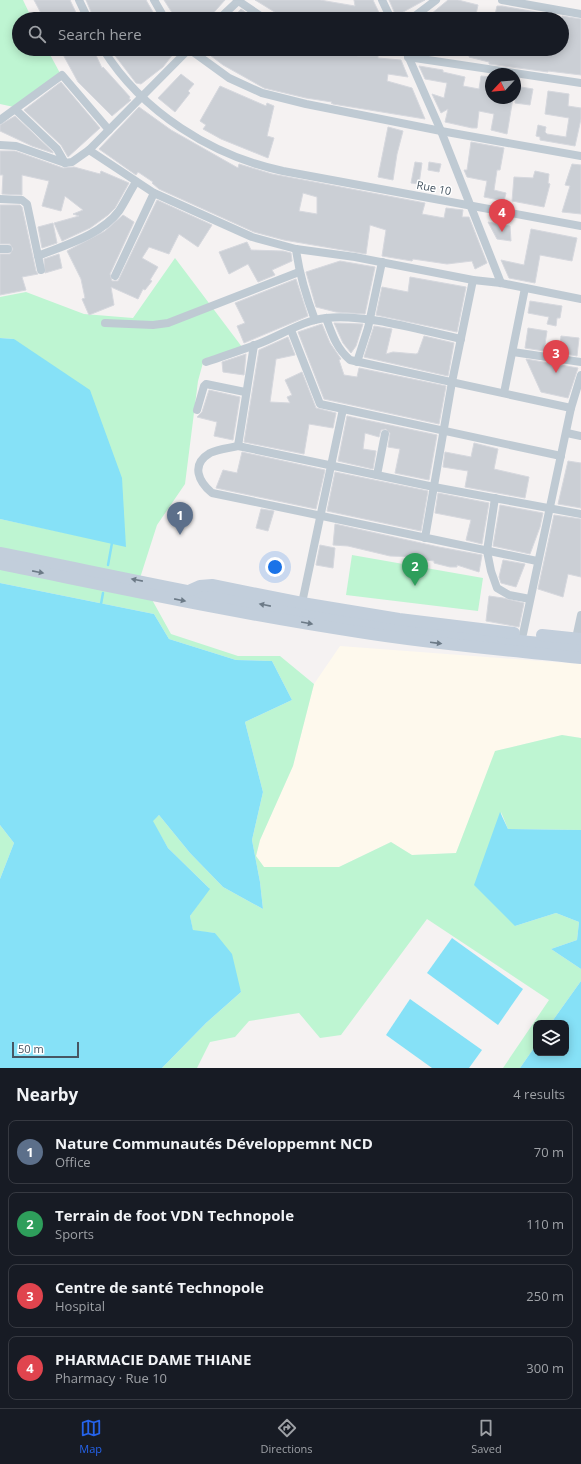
<!DOCTYPE html>
<html lang="en">
<head>
<meta charset="utf-8">
<style>
	:root { --surface:#171b24; --page:#20242c; --text:#f1f3f6; --muted:#9ea1a6; --line:#363941; --accent:#2563eb }
	body { margin:0; font-family:"Open Sans",sans-serif; background:var(--page); color:var(--text) }
	.controls { position:absolute; right:12px; bottom:12px; display:grid; overflow:hidden; border-radius:8px; box-shadow:0 2px 10px #0003 }
	.controls button { width:36px; height:36px; display:grid; place-items:center; padding:0; border:0; border-bottom:1px solid var(--line); background:var(--surface); color:var(--text); font:20px sans-serif }
	.compass { position:absolute; left:485px; top:68px; width:36px; height:36px; border-radius:50%; background:var(--surface); box-shadow:0 2px 10px #0003; rotate:244deg }
	.scale { position:absolute; left:12px; bottom:10px; width:67px; box-sizing:border-box; padding-left:4px; border:2px solid #475663; border-top:0; font-size:11px; line-height:14px; white-space:nowrap; color:#475663; -webkit-text-stroke:3px #fff; paint-order:stroke }
	.you { position:absolute; left:275px; top:567px; width:14px; height:14px; margin:-10px; border:3px solid #fff; border-radius:50%; background:#1a73e8; box-shadow:0 0 0 6px #1a73e833 }
	.badge { display:grid; place-items:center; width:26px; height:26px; border-radius:50%; background:var(--accent); color:#fff; font-size:13px; font-weight:700 }
	.pin { position:absolute; translate:-50% -33px; filter:drop-shadow(0 1px 2px #0008) }
	.pin::after { content:''; position:absolute; top:21px; width:14px; height:12px; background:inherit; clip-path:polygon(0 0,100% 0,50% 100%) }
	.list { margin:0; padding:0; list-style:none }
	h2 { display:flex; justify-content:space-between; align-items:center; height:52px; margin:0; padding:0 16px; font-size:17px }
	h2 small { font-size:13px; font-weight:400; color:var(--muted) }
	.list li { display:grid; grid-template-columns:26px 1fr auto; gap:12px; align-items:center; box-sizing:border-box; height:64px; margin:0 8px 8px; padding:0 8px; border:1px solid var(--line); border-radius:8px }
	.list b { display:block; font-size:15px; white-space:nowrap }
	.list p { margin:0; font-size:13px; white-space:nowrap; color:var(--muted) }
	.list em { font-size:13px; font-style:normal; color:var(--muted) }
	.icon { flex:none; width:22px; height:22px; fill:none; stroke:currentColor; stroke-width:2; stroke-linecap:round; stroke-linejoin:round }
	.map { position:relative; flex:none; width:581px; height:1068px; overflow:hidden }
	.search { position:absolute; background:var(--surface); box-shadow:0 2px 10px #0003; left:12px; right:12px; top:12px; height:44px; display:flex; align-items:center; gap:10px; box-sizing:border-box; padding:0 14px; border-radius:22px; color:var(--muted); font-size:15px }
	.sheet { height:340px; background:var(--surface) }
	nav { display:flex; justify-content:space-around; align-items:center; box-sizing:border-box; height:56px; border-top:1px solid var(--line); background:var(--surface); font-size:11px; color:var(--muted) }
	nav a { display:grid; justify-items:center; gap:2px }
	nav .on { color:var(--accent) }
	.map>svg:first-child { display:block }
	.commercial { fill:#fef9ed }
	.green { fill:#bef5d2 }
	.water { fill:#86e1f7 }
	.lines { fill:none; stroke-linecap:round; stroke-linejoin:round }
	.stream { stroke:#86e1f7; stroke-width:2.5 }
	.building { fill:#cbcfd5; stroke:#d6d8de; fill-rule:evenodd }
	.minor { stroke:#bfcad3; stroke-width:8 }
	.secondary { stroke:#c2cedb; stroke-width:12 }
	.oneway { fill:#6c7a87 }
	.labels { text-anchor:middle; stroke-width:3; stroke-linejoin:round; paint-order:stroke }
	.street-label { font-size:11px; fill:#475663; stroke:#fff }
</style>
</head>
<body>
<div class="map">
<svg width="581" height="1068" viewBox="0 0 581 1068">
	<rect width="100%" height="100%" fill="#f5f2f2"/>
	<polygon class="commercial" points="340,646 581,664 581,738 562,735 496,751 456,853 412,855 391,842 339,867 264,867 256,856 260,840 293,766 314,684"/>
	<g class="green">
		<polygon points="0,0 23,0 32,19 19,19 19,49 47,49 61,75 14,107 0,104"/>
		<polygon points="175,258 242,347 204,359 198,381 185,484 157,525 140,578 171,634 238,656 280,656 314,684 293,766 260,840 256,856 264,867 339,867 391,842 412,855 456,853 495,751 562,735 581,738 581,830 508,829 501,812 515,926 556,913 579,922 577,940 551,949 581,969 581,981 551,1023 536,1023 536,1045 520,1068 503,1068 549,1000 427,919 341,1035 320,1038 299,1013 249,1021 235,1037 210,1042 197,1068 162,1068 206,1023 241,992 215,933 193,931 190,916 209,888 168,848 152,821 159,815 190,853 223,887 263,909 260,882 252,840 263,792 245,722 292,700 272,661 236,660 169,639 154,614 0,583 0,519 126,546 14,339 0,338 0,297 26,292 84,314 133,318"/>
		<polygon points="352,555 483,578 478,611 346,595"/>
		<polygon points="0,825 14,843 0,879"/>
	</g>
	<g class="water">
		<polygon points="0,338 14,339 90,390 122,478 126,547 0,519"/>
		<polygon points="0,583 154,614 169,639 236,660 272,661 292,700 245,722 263,792 252,840 260,882 263,909 223,887 190,853 159,815 153,821 168,848 210,889 190,916 193,930 215,933 232,954 241,992 206,1023 162,1068 0,1068 0,879 14,843 0,825"/>
		<polygon points="500,812 508,829 581,830 581,969 551,949 577,940 579,922 556,913 515,926 474,885"/>
		<polygon points="452,938 523,989 498,1025 427,973"/>
		<polygon points="581,981 581,1068 520,1068 536,1045 536,1053 566,1053 566,1023 551,1023"/>
		<polygon points="410,999 482,1050 469,1068 432,1068 386,1035"/>
	</g>
	<g class="lines">
		<g class="stream">
			<polyline points="108,565 112,543"/>
			<polyline points="101,604 103,593"/>
		</g>
	</g>
	<g class="building">
		<polygon points="34,0 70,0 79,19 44,19"/>
		<polygon points="86,0 146,0 157,19 94,19"/>
		<polygon points="164,0 225,0 208,19 176,19"/>
		<polygon points="255,0 320,0 355,6 354,0 373,0 382,19 286,19"/>
		<polygon points="389,0 425,0 396,16"/>
		<polygon points="448,0 458,0 478,5 475,19 425,19"/>
		<polygon points="497,6 502,6 558,16 558,19 494,19"/>
		<polygon points="241,9 255,19 232,19"/>
		<polygon points="562,16 581,19 581,75 548,71 548,72 489,64 489,62 469,57 471,49 562,49"/>
		<polygon points="60,49 93,49 102,68 103,67 130,97 129,99 131,100 112,116 78,82"/>
		<polygon points="110,49 177,49 163,67 141,84 136,83"/>
		<polygon points="202,49 247,49 254,53 255,49 333,49 358,56 378,56 378,58 401,60 408,77 388,74 387,81 412,88 425,119 333,104 331,103 332,102 306,98 264,88 223,65"/>
		<polygon points="419,66 443,70 443,72 465,77 463,86 479,89 481,76 491,77 491,98 513,98 507,134 491,130 494,114 479,111 477,128 472,128 445,122 448,109 441,113 432,94 444,98 447,83 425,79"/>
		<polygon points="181,74 194,84 188,91 190,93 175,112 158,98"/>
		<polygon points="61,82 100,128 68,157 61,145 24,110"/>
		<polygon points="220,86 266,106 267,103 274,106 267,136 274,138 268,158 221,139 203,129 206,125 200,121"/>
		<polygon points="515,86 533,89 530,105 515,103"/>
		<polygon points="548,91 569,94 568,106 581,108 581,119 575,146 540,140 540,137 536,136 538,125 546,127 545,132 547,134 566,137 569,118 545,114"/>
		<path d="M 139,107 L 171,130 L 238,168 L 239,164 L 272,174 L 425,203 L 422,214 L 444,218 L 446,208 L 463,210 L 462,217 L 469,217 L 487,263 L 475,269 L 472,261 L 447,264 L 413,259 L 412,261 L 382,256 L 386,230 L 370,225 L 366,254 L 284,240 L 254,232 L 159,189 L 152,183 L 153,182 L 138,172 L 136,175 L 99,149 ZM 303,193 L 317,197 L 317,214 L 299,211 Z"/>
		<polygon points="15,116 53,152 53,153 32,146 0,131 0,125"/>
		<polygon points="388,127 403,131 397,154 393,180 378,177"/>
		<polygon points="471,142 504,148 500,170 497,170 494,190 506,193 504,201 484,197 487,181 467,177 464,170 467,170"/>
		<polygon points="0,151 15,151 63,168 74,167 100,174 101,171 129,183 115,208 108,215 90,228 62,241 54,223 79,216 73,214 83,210 65,196 61,211 42,206 49,181 22,175 22,195 2,194 3,175 0,175"/>
		<polygon points="415,162 422,163 419,184 411,183"/>
		<polygon points="429,162 441,164 439,172 428,170"/>
		<polygon points="572,164 581,165 581,214 562,212 570,186 565,185"/>
		<polygon points="535,171 549,174 548,183 550,184 544,207 512,201 514,177 533,178"/>
		<polygon points="157,200 212,225 198,247 179,234 169,254 149,247 142,258 158,267 150,280 152,281 145,290 143,289 138,299 111,287 114,305 89,315 82,299 85,298 81,279 67,251 105,231 123,215 134,222 110,274 112,281 118,281"/>
		<polygon points="0,205 20,205 22,207 36,271 38,274 22,277 26,290 0,295 0,254 10,254 13,249 10,244 0,244"/>
		<polygon points="488,222 510,226 511,241 497,239"/>
		<polygon points="53,223 57,243 42,248 38,227"/>
		<polygon points="531,229 577,238 572,261 540,255 535,283 509,278 501,260 524,265"/>
		<polygon points="247,242 251,250 283,251 291,253 292,261 272,270 275,275 258,282 248,264 229,274 219,252"/>
		<polygon points="59,254 62,268 45,273 44,259"/>
		<polygon points="340,261 375,267 365,314 336,312 316,307 306,272"/>
		<polygon points="410,277 466,287 457,332 376,315 382,287 408,292"/>
		<polygon points="296,279 308,316 244,343 237,326 245,323 235,303"/>
		<polygon points="530,301 562,306 560,318 557,318 556,326 547,324 549,317 528,313"/>
		<polygon points="334,323 363,324 356,346 351,353 343,343"/>
		<polygon points="322,324 330,343 341,359 339,360 344,375 357,377 359,368 446,386 439,424 324,399 298,332"/>
		<polygon points="374,326 392,329 386,354 393,352 416,354 418,353 424,336 454,343 448,376 364,357"/>
		<polygon points="528,328 547,331 544,351 525,348"/>
		<polygon points="561,336 579,338 577,356 559,353"/>
		<polygon points="288,337 295,355 276,359 270,402 290,403 287,397 292,395 285,380 302,372 316,408 336,413 333,428 309,424 304,454 244,442 259,350"/>
		<polygon points="246,354 244,375 223,372 222,362"/>
		<polygon points="526,359 578,368 568,398 541,392"/>
		<polygon points="209,390 240,397 233,440 214,436 217,422 197,417 202,412"/>
		<polygon points="347,416 437,435 429,480 395,473 400,449 388,447 390,433 386,429 381,430 379,437 365,433 363,449 376,451 373,469 338,461"/>
		<polygon points="474,443 498,449 494,469 529,477 525,498 465,487 468,471 443,467 445,452 471,457"/>
		<polygon points="242,452 325,470 316,509 216,488 223,470 237,473"/>
		<polygon points="568,461 581,463 581,508 558,504"/>
		<polygon points="335,472 428,491 421,531 327,511"/>
		<polygon points="438,493 489,503 482,544 466,540 471,520 435,513"/>
		<polygon points="500,505 543,513 540,527 530,554 493,546"/>
		<polygon points="261,509 274,511 268,531 256,528"/>
		<polygon points="554,515 581,519 581,577 568,574 563,597 538,589"/>
		<polygon points="335,524 439,547 482,555 479,572 457,565 457,567 450,567 434,563 434,561 418,559 418,557 390,556 348,546 333,545"/>
		<polygon points="320,545 335,548 333,568 316,565"/>
		<polygon points="503,560 525,564 516,587 501,583 499,577"/>
		<polygon points="489,596 503,598 524,603 519,627 486,621"/>
	</g>
	<g class="lines">
		<g class="minor">
			<polyline points="79,0 88,19"/>
			<polyline points="154,0 165,19"/>
			<polyline points="237,0 265,19"/>
			<polyline points="382,0 391,19"/>
			<polyline points="502,0 581,14"/>
			<polyline points="219,19 239,0"/>
			<polyline points="411,19 436,0"/>
			<path d="M 103,49 C 142,112 212,156 283,171 L 581,226"/>
			<polyline points="189,49 229,78 262,93 306,104 441,131 581,156"/>
			<polyline points="405,49 441,131 501,283"/>
			<polyline points="408,57 581,83"/>
			<polyline points="16,110 57,149 65,163"/>
			<polyline points="0,120 62,75 109,130"/>
			<polyline points="0,145 16,146 65,163 72,162 89,150 189,49"/>
			<polyline points="89,150 154,193 252,237 296,249 355,257 473,280 501,283 581,299"/>
			<polyline points="0,199 22,200 27,204 41,270"/>
			<polyline points="0,249 8,249"/>
			<path d="M 296,249 C 299,274 306,296 315,320"/>
			<path d="M 38,256 C 65,245 101,235 119,211 C 125,202 130,191 136,182"/>
			<polyline points="115,276 154,193"/>
			<path d="M 326,318 C 332,334 336,348 350,360 L 571,408"/>
			<polyline points="105,323 153,325 168,323 299,272"/>
			<polyline points="291,330 320,404 561,456"/>
			<polyline points="513,352 581,362"/>
			<path d="M 206,362 C 224,356 241,350 258,344 C 280,336 303,320 326,318 C 364,313 423,331 461,339"/>
			<polyline points="357,362 368,328 382,262"/>
			<polyline points="504,393 525,288"/>
			<polyline points="197,410 204,386 206,384 245,392"/>
			<polyline points="567,433 581,436"/>
			<polyline points="238,446 254,345"/>
			<polyline points="377,475 385,434"/>
			<polyline points="495,498 487,551 491,571 497,588 509,595 530,599"/>
			<polyline points="425,538 452,382 473,280"/>
			<path d="M 537,561 L 212,493 C 199,482 190,465 210,453 C 218,449 230,448 238,446 L 434,487 L 581,514"/>
			<polyline points="302,603 343,409"/>
			<polyline points="523,634 571,408 581,375"/>
			<polyline points="576,638 581,615"/>
		</g>
		<g class="secondary">
			<path d="M 0,553 C 120,577 241,604 362,622 C 435,633 508,640 581,647"/>
			<path d="M 0,564 C 119,588 239,614 359,632 C 433,644 507,650 581,658"/>
			<polyline points="191,590 200,586 212,585 302,603 399,619 514,633"/>
			<polyline points="542,635 581,639"/>
		</g>
	</g>
	<defs><path id="oneway-solid" d="M-6-.8H1V-3.2L6.5 0L1 3.2V.8H-6Z"/></defs>
	<g class="oneway">
		<use href="#oneway-solid" transform="translate(38 572) rotate(11)"/>
		<use href="#oneway-solid" transform="translate(137 580) rotate(-169)"/>
		<use href="#oneway-solid" transform="translate(180 600) rotate(11)"/>
		<use href="#oneway-solid" transform="translate(265 605) rotate(-169)"/>
		<use href="#oneway-solid" transform="translate(307 623) rotate(10)"/>
		<use href="#oneway-solid" transform="translate(436 643) rotate(7)"/>
	</g>
	<g class="labels">
		<g class="street-label">
			<text transform="translate(434 188) rotate(11)" y="4">Rue 10</text>
		</g>
	</g>
</svg>
<div class="controls">
<button><svg class="icon" aria-label="layers" viewBox="0 0 24 24"><path d="M12 4l9 5-9 5-9-5zM3 14l9 5 9-5"/></svg></button>
</div>
<svg class="compass" viewBox="-18 -18 36 36"><path d="M0-13l5 13h-10z" fill="#e53935"/><path d="M0 13l5-13h-10z" fill="#9ea1a6"/></svg>
<div class="scale">50 m</div>
<div class="you"></div>
<div class="pin badge" style="left:180px;top:535px;background:#5c6f8a">1</div>
<div class="pin badge" style="left:415px;top:586px;background:#2e9e5b">2</div>
<div class="pin badge" style="left:556px;top:373px;background:#e0444e">3</div>
<div class="pin badge" style="left:502px;top:232px;background:#e0444e">4</div>
<div class="search"><svg class="icon" aria-label="search" viewBox="0 0 24 24"><circle cx="10" cy="10" r="6"/><path d="M15 15l6 6"/></svg>Search here</div>
</div>
<section class="sheet">
<h2>Nearby<small>4 results</small></h2>
<ul class="list">
<li><span class="badge" style="background:#5c6f8a">1</span><div><b>Nature Communautés Développemnt NCD</b><p>Office</p></div><em>70 m</em></li>
<li><span class="badge" style="background:#2e9e5b">2</span><div><b>Terrain de foot VDN Technopole</b><p>Sports</p></div><em>110 m</em></li>
<li><span class="badge" style="background:#e0444e">3</span><div><b>Centre de santé Technopole</b><p>Hospital</p></div><em>250 m</em></li>
<li><span class="badge" style="background:#e0444e">4</span><div><b>PHARMACIE DAME THIANE</b><p>Pharmacy · Rue 10</p></div><em>300 m</em></li>
</ul>
</section>
<nav>
<a class="on"><svg class="icon" aria-label="map" viewBox="0 0 24 24"><path d="M3 6l6-2 6 2 6-2v14l-6 2-6-2-6 2zM9 4v14M15 6v14"/></svg>Map</a>
<a><svg class="icon" aria-label="directions" viewBox="0 0 24 24"><path d="M12 3l9 9-9 9-9-9zM9 14v-3h6M13 9l2 2-2 2"/></svg>Directions</a>
<a><svg class="icon" aria-label="saved" viewBox="0 0 24 24"><path d="M7 4h10v16l-5-4-5 4z"/></svg>Saved</a>
</nav>
</body>
</html>
